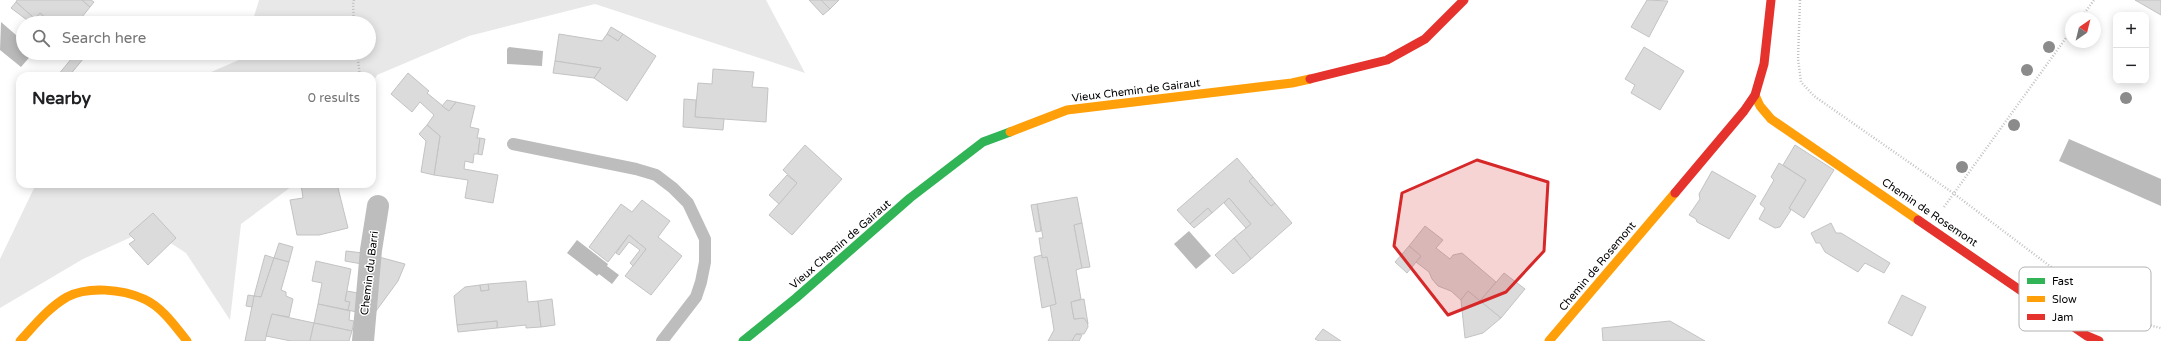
<!DOCTYPE html>
<html lang="en">
<head>
<meta charset="utf-8">
<style>
	:root { --surface:#fff; --page:#f2f2f2; --text:#202124; --muted:#757577; --line:#e0e0e0 }
	body { margin:0; font-family:"Varela Round",sans-serif; background:var(--page); color:var(--text) }
	.controls { position:absolute; right:12px; top:12px; display:grid; overflow:hidden; border-radius:8px; box-shadow:0 2px 10px #0003 }
	.controls button { width:36px; height:36px; display:grid; place-items:center; padding:0; border:0; border-bottom:1px solid var(--line); background:var(--surface); color:var(--text); font:20px sans-serif }
	.compass { position:absolute; left:2065px; top:12px; width:36px; height:36px; border-radius:50%; background:var(--surface); box-shadow:0 2px 10px #0003; rotate:35deg }
	.list { margin:0; padding:0; list-style:none }
	h2 { display:flex; justify-content:space-between; align-items:center; height:52px; margin:0; padding:0 16px; font-size:17px }
	h2 small { font-size:13px; font-weight:400; color:var(--muted) }
	.icon { flex:none; width:22px; height:22px; fill:none; stroke:currentColor; stroke-width:2; stroke-linecap:round; stroke-linejoin:round }
	.map { position:relative; flex:none; width:2161px; height:341px; overflow:hidden }
	.search { position:absolute; background:var(--surface); box-shadow:0 2px 10px #0003; left:16px; top:16px; width:360px; height:44px; display:flex; align-items:center; gap:10px; box-sizing:border-box; padding:0 14px; border-radius:22px; color:var(--muted); font-size:15px }
	.panel { position:absolute; background:var(--surface); box-shadow:0 2px 10px #0003; left:16px; top:72px; width:360px; height:116px; border-radius:12px }
	.map>svg:first-child { display:block }
	.green { fill:#e8e8e8 }
	.water { fill:#bababa }
	.building { fill:#dbdbdb; stroke:#c3c3c3 }
	.lines { fill:none; stroke-linecap:round; stroke-linejoin:round }
	.path { stroke:#c2c2c2; stroke-width:2.5; stroke-dasharray:1 2; stroke-linecap:butt }
	.lane { stroke:#bdbdbd; stroke-width:12 }
	.street { stroke:#bdbdbd; stroke-width:22 }
	.fast { stroke:#30b455; stroke-width:9 }
	.slow { stroke:#ff9f0a; stroke-width:9 }
	.jam { stroke:#e5322d; stroke-width:9 }
	.tree { fill:#8b8b8b }
	.marked { fill:#d62828; fill-opacity:0.2; stroke:#d62828; stroke-width:3; stroke-linejoin:round }
	.labels { text-anchor:middle; stroke-width:3; stroke-linejoin:round; paint-order:stroke }
	.street-label { font-size:11px; fill:#000; stroke:#fff }
	.key { fill:#fff; stroke:#b2b2b2; stroke-width:1 }
	.key-label { font-size:11px; fill:#000 }
</style>
</head>
<body>
<div class="map">
<svg width="2161" height="341" viewBox="0 0 2161 341">
	<rect width="100%" height="100%" fill="#fff"/>
	<g class="green">
		<polygon points="259,0 766,0 805,73 595,4 469,36 377,75 372,84 372,76 202,76 241,59 243,53 369,53 369,23 252,23"/>
		<polygon points="36,184 295,184 241,224 230,320 186,253 149,229 83,259 0,308 0,259"/>
	</g>
	<g class="water">
		<polygon points="1,22 23,41 23,53 33,53 21,67 0,50"/>
		<polygon points="509,47 543,51 542,66 507,64 507,49"/>
		<polygon points="2069,139 2161,179 2161,206 2059,161"/>
		<polygon points="1189,231 1211,256 1196,269 1174,244"/>
		<polygon points="577,240 608,264 607,266 619,275 612,284 599,274 597,276 567,253"/>
	</g>
	<g class="building">
		<polygon points="17,0 82,0 90,7 82,17 89,23 51,23 40,13 35,19 16,2"/>
		<polygon points="82,0 91,0 94,2 90,7"/>
		<polygon points="809,0 821,0 830,9 823,15"/>
		<polygon points="821,0 839,0 830,9"/>
		<polygon points="1647,0 1668,1 1649,37 1631,27"/>
		<polygon points="2135,0 2161,0 2161,15"/>
		<polygon points="16,2 35,19 31,23 11,8"/>
		<polygon points="40,13 51,23 40,23 35,19"/>
		<polygon points="611,27 623,34 618,41 607,34"/>
		<polygon points="559,34 602,41 607,34 618,41 623,34 656,56 627,101 594,78 601,68 555,61"/>
		<polygon points="1644,47 1684,71 1660,110 1631,93 1635,85 1625,79"/>
		<polygon points="65,53 88,53 69,76 59,76 58,75 72,58"/>
		<polygon points="555,61 601,68 594,78 553,73"/>
		<polygon points="713,69 754,72 752,87 768,88 766,122 695,117 698,83 712,84"/>
		<polygon points="408,73 429,91 427,93 449,111 456,102 475,106 470,127 479,129 477,138 480,138 478,154 474,154 473,163 465,161 464,169 498,175 493,203 465,198 468,180 434,175 440,136 427,125 434,115 420,102 412,112 391,94"/>
		<polygon points="684,99 696,100 695,117 724,119 723,130 683,127"/>
		<polygon points="447,100 456,102 449,111 442,106"/>
		<polygon points="427,125 440,136 434,175 421,172 426,141 419,134"/>
		<polygon points="480,138 485,139 482,155 478,154"/>
		<polygon points="805,145 842,179 792,235 769,215 797,183 783,170"/>
		<polygon points="1795,145 1834,170 1804,218 1789,208 1806,180 1783,165"/>
		<polygon points="1237,158 1253,177 1249,181 1271,206 1275,203 1292,223 1251,259 1234,238 1251,224 1229,198 1212,213 1208,208 1190,224 1177,210"/>
		<polygon points="1779,163 1806,180 1789,208 1791,210 1780,227 1775,228 1759,219 1765,208 1760,204 1774,180 1771,177"/>
		<polygon points="1712,171 1756,196 1729,239 1697,222 1696,219 1689,215 1700,199 1699,194"/>
		<polygon points="787,175 797,183 779,204 769,195"/>
		<polygon points="1253,177 1275,203 1271,206 1249,181"/>
		<polygon points="301,184 337,184 348,228 319,235 297,235 290,200 303,198"/>
		<polygon points="1077,197 1082,223 1074,225 1082,268 1076,270 1081,299 1071,302 1074,319 1084,318 1087,320 1088,327 1084,334 1076,334 1072,341 1048,341 1054,330 1050,305 1056,304 1047,257 1042,258 1039,238 1043,238 1037,204"/>
		<polygon points="1229,198 1251,224 1246,228 1224,203"/>
		<polygon points="642,200 670,221 658,237 682,256 651,295 625,276 646,249 629,235 608,262 589,247 621,204 632,212"/>
		<polygon points="1037,204 1041,231 1036,232 1031,205"/>
		<polygon points="1208,208 1212,213 1194,228 1190,224"/>
		<polygon points="153,213 176,238 148,265 129,244 135,240 129,234"/>
		<polygon points="1082,223 1090,267 1082,268 1074,225"/>
		<polygon points="1831,223 1836,233 1841,233 1890,263 1884,273 1865,263 1858,272 1825,252 1820,243 1816,243 1811,233"/>
		<polygon points="1425,226 1443,240 1436,248 1450,259 1453,255 1462,253 1496,282 1480,301 1468,291 1461,300 1451,291 1438,286 1432,279 1429,272 1416,262 1421,256 1409,246"/>
		<polygon points="629,235 646,249 633,266 630,263 640,250 629,242 619,255 616,253"/>
		<polygon points="1234,238 1251,259 1233,274 1215,255"/>
		<polygon points="279,243 293,247 289,262 274,258"/>
		<polygon points="1409,246 1421,256 1407,273 1395,262"/>
		<polygon points="346,251 363,253 362,264 345,261"/>
		<polygon points="265,255 274,258 261,297 254,296"/>
		<polygon points="1042,255 1042,258 1047,257 1056,304 1042,308 1034,257"/>
		<polygon points="379,257 405,264 398,281 376,311"/>
		<polygon points="274,258 289,262 281,290 286,292 286,296 293,299 289,317 272,314 265,341 245,341 254,296 261,297"/>
		<polygon points="316,261 351,269 345,301 350,302 348,310 318,304 322,283 312,281"/>
		<polygon points="1504,273 1525,289 1501,318 1480,301"/>
		<polygon points="526,281 528,302 538,301 541,327 526,328 526,325 497,328 497,321 457,325 454,296 465,287 480,285 481,291 489,290 488,284"/>
		<polygon points="488,284 489,290 481,291 480,285"/>
		<polygon points="347,291 358,293 356,312 348,310 350,302 345,301"/>
		<polygon points="1468,291 1501,318 1483,333 1465,338 1461,300"/>
		<polygon points="248,295 254,296 252,307 246,306"/>
		<polygon points="1902,295 1926,307 1912,336 1888,323"/>
		<polygon points="552,299 555,325 541,327 538,301"/>
		<polygon points="1084,299 1088,324 1084,318 1074,319 1071,302"/>
		<polygon points="318,304 350,311 349,320 354,321 352,331 314,323"/>
		<polygon points="272,314 314,323 310,341 291,341 266,336"/>
		<polygon points="497,321 497,328 458,332 457,325"/>
		<polygon points="1670,321 1705,341 1603,341 1602,328"/>
		<polygon points="314,323 352,331 349,341 310,341"/>
		<polygon points="1323,329 1341,341 1319,341 1315,339"/>
		<polygon points="1076,334 1082,335 1079,341 1072,341"/>
	</g>
	<g class="lines">
		<g class="path">
			<polyline points="354,0 353,4 354,23"/>
			<polyline points="1800,0 1798,59 1801,82 1814,96 1953,193 2071,282 2136,322 2161,328"/>
			<polyline points="2081,18 2094,0"/>
			<polyline points="357,53 360,76"/>
			<polyline points="372,164 374,179"/>
			<polyline points="1944,207 2071,31"/>
		</g>
		<polyline class="lane" points="513,144 636,169 656,175 673,188 688,203 705,239 705,262 701,282 696,297 662,341"/>
		<polyline class="street" points="363,341 371,250 378,206"/>
		<polyline class="fast" points="743,341 796,298 910,198 983,142 1010,132"/>
		<g class="slow">
			<polyline points="1755,95 1760,106 1771,119 1918,220"/>
			<polyline points="1010,132 1067,110 1292,83 1310,79"/>
			<path d="M 20,341 C 34,326 48,308 67,297 C 88,286 122,289 144,299 C 162,307 175,326 187,341"/>
			<polyline points="1549,341 1675,193"/>
		</g>
		<g class="jam">
			<polyline points="1310,79 1387,60 1425,39 1464,0"/>
			<polyline points="1675,193 1744,111 1755,95 1764,64 1771,0"/>
			<polyline points="1918,220 2087,336 2099,341"/>
		</g>
	</g>
	<g class="tree">
		<circle cx="2049" cy="47" r="6"/>
		<circle cx="2027" cy="70" r="6"/>
		<circle cx="2126" cy="98" r="6"/>
		<circle cx="2014" cy="125" r="6"/>
		<circle cx="1962" cy="167" r="6"/>
	</g>
	<path class="marked" d="M 1477,160 L 1548,182 L 1544,251 L 1506,292 L 1448,315 L 1394,246 L 1402,193 Z"/>
	<g class="labels">
		<g class="street-label">
			<text transform="translate(1136 90) rotate(-7)" y="4">Vieux Chemin de Gairaut</text>
			<text transform="translate(1930 212) rotate(34)" y="4">Chemin de Rosemont</text>
			<text transform="translate(840 244) rotate(-41)" y="4">Vieux Chemin de Gairaut</text>
			<text transform="translate(1597 266) rotate(-50)" y="4">Chemin de Rosemont</text>
			<text transform="translate(369 273) rotate(-83)" y="4">Chemin du Barri</text>
		</g>
	</g>
	<rect x="2019" y="267" width="132" height="64" rx="6" class="key"/>
	<rect x="2027" y="278" width="18" height="6" fill="#30b455"/>
	<rect x="2027" y="296" width="18" height="6" fill="#ff9f0a"/>
	<rect x="2027" y="314" width="18" height="6" fill="#e5322d"/>
	<g class="key-label">
		<text x="2052" y="285">Fast</text>
		<text x="2052" y="303">Slow</text>
		<text x="2052" y="321">Jam</text>
	</g>
</svg>
<div class="controls">
<button>+</button>
<button>−</button>
</div>
<svg class="compass" viewBox="-18 -18 36 36"><path d="M0-13l5 13h-10z" fill="#e53935"/><path d="M0 13l5-13h-10z" fill="#757577"/></svg>
<div class="search"><svg class="icon" aria-label="search" viewBox="0 0 24 24"><circle cx="10" cy="10" r="6"/><path d="M15 15l6 6"/></svg>Search here</div>
<section class="panel">
<h2>Nearby<small>0 results</small></h2>
<ul class="list">
</ul>
</section>
</div>
</body>
</html>
